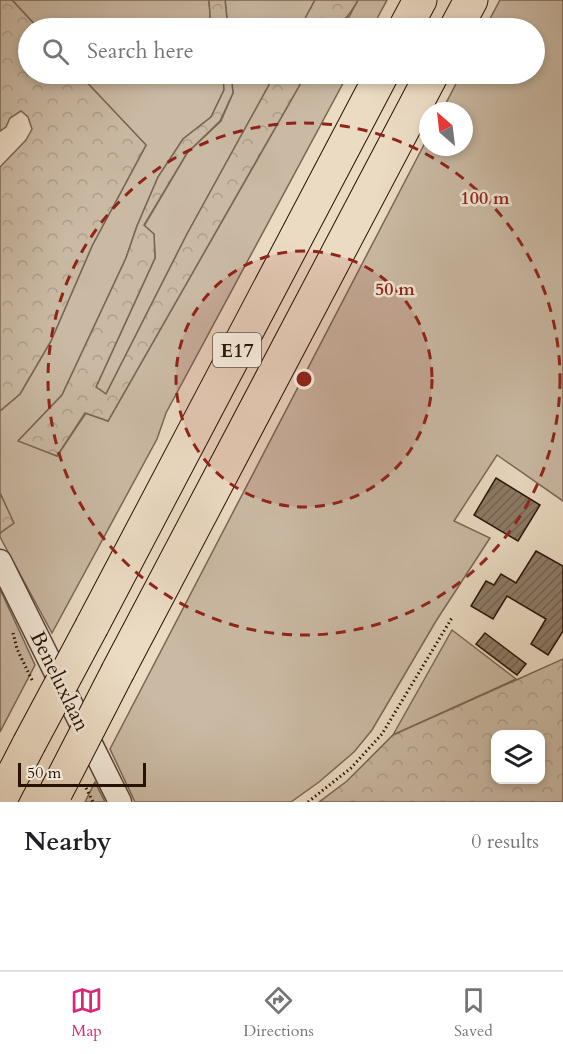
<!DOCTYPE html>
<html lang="en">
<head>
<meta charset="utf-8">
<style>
	:root { --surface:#fff; --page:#f6f6f6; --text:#202124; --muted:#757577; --line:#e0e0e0; --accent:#db2777 }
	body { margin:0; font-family:Cardo,serif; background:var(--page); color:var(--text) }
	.controls { position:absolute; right:18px; bottom:18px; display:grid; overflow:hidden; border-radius:12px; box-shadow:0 3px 9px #0003 }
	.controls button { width:54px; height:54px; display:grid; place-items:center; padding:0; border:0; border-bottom:2px solid var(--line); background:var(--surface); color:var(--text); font:30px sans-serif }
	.compass { position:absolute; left:419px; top:102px; width:54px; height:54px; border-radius:50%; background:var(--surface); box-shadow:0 3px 9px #0003; rotate:332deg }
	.scale { position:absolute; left:18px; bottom:15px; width:128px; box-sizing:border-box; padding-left:6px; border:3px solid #281204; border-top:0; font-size:16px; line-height:21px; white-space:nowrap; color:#281204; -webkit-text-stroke:4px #f2e8d8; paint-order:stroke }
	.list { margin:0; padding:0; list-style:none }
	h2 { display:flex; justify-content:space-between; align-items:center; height:78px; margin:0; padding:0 24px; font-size:26px }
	h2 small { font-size:20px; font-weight:400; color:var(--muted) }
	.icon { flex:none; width:33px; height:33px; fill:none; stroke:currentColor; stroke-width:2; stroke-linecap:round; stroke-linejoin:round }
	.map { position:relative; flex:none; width:563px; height:802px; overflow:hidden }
	.search { position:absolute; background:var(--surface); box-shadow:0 3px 9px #0003; left:18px; right:18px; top:18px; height:66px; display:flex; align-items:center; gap:15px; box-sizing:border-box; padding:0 21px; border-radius:33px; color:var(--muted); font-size:22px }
	.sheet { height:168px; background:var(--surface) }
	nav { display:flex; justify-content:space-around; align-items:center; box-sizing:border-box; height:84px; border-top:2px solid var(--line); background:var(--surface); font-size:16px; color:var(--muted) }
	nav a { display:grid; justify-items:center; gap:3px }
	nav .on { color:var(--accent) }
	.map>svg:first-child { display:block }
	.grass { fill:#cab9a3; stroke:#796654; stroke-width:1.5 }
	.forest { fill:url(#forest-crowns); stroke:#796654; stroke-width:1.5; fill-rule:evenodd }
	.building { fill:url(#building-hatch); stroke:#281204; stroke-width:1.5 }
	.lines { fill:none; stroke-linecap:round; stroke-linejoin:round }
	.minor-casing { stroke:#594434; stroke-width:25 }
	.highway-casing { stroke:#281204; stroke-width:35 }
	.path { stroke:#281204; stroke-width:3; stroke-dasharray:1.5 3; stroke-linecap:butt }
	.minor { stroke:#f2e8d8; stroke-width:22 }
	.highway { stroke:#ebdbc3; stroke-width:33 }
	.highway-bridge-casing { stroke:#281204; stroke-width:35; stroke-linecap:butt }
	.highway-bridge { stroke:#ebdbc3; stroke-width:33 }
	.ring { fill:none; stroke:#8f2418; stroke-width:3; stroke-dasharray:10 8 }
	.labels { text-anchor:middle; stroke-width:5; stroke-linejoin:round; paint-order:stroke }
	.shield { fill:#f2e8d8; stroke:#655244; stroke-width:1.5 }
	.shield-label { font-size:20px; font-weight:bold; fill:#281204 }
	.street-label { font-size:21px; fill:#281204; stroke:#f2e8d8 }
	.centre { fill:#8f2418; stroke:#f2e8d8; stroke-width:3 }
	.ring-label { font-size:18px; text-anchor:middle; font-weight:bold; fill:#8f2418; stroke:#f2e8d8; stroke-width:5; stroke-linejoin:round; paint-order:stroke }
</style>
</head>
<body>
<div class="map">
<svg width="563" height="802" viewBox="0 0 563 802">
	<defs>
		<pattern id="forest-crowns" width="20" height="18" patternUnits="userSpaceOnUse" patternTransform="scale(1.5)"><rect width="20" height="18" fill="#cab9a3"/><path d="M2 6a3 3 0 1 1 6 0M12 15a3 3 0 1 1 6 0" fill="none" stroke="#ae9e8b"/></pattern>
		<pattern id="building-hatch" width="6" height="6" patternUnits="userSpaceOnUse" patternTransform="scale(1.5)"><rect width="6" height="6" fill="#8d7b67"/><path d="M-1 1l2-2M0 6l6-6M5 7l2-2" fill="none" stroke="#736353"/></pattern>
	</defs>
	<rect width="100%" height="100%" fill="#ebdbc3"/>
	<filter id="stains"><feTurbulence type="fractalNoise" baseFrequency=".00333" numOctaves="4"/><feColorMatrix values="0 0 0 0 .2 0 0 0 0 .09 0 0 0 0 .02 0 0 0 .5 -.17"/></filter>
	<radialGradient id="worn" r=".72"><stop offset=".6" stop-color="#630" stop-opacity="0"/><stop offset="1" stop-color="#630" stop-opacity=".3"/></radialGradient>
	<g class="grass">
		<polygon points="12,0 209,0 211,28 38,28"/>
		<polygon points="225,0 315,0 300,28 228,28"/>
		<polygon points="358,0 387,0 372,28 332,28 349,17"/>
		<polygon points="500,0 563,0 563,501 497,455 454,521 490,538 436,621 372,730 354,752 319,782 291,802 135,802 110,749 428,137 428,147 464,147 464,111 442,111 461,74 534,74 534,28 485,28"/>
		<polygon points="79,74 223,74 224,90 211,117 183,139 158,177 137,226 126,258 62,395 19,440 57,456 86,413 108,421 306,74 348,74 166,413 157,439 52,633 0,537 0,533 13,523 0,493 0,411 20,394 51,341 92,246 146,145"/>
		<polygon points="231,74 275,74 187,234 106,394 96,387 155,258 154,234 144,226 187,153 221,121 233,93"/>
		<polygon points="0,589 35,665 0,732"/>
		<polygon points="452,630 516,679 393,735"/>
		<polygon points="95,782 105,802 85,802"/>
	</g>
	<g class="forest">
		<polygon points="0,0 12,0 38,28 28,28 28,74 79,74 146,145 92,246 51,341 20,394 0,411 0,167 26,140 32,129 28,117 21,111 10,118 6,127 0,131"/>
		<polygon points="209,0 225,0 228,28 211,28"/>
		<path d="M 315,0 L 358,0 C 341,31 333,29 300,28 Z"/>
		<polygon points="223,74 231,74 233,93 220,121 187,153 144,225 154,234 155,258 96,387 106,394 187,234 275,74 306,74 108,421 85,413 57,456 18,441 62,395 126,258 137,226 158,177 183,139 211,117 224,90"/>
		<polygon points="0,493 14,523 0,533"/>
		<path d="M 563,659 L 563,802 L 319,802 L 347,781 L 393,735 ZM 496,734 L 540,734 L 540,780 L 496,780 Z"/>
	</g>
	<g class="building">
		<polygon points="496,478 540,505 518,541 474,515"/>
		<polygon points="536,551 563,566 563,631 548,655 531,644 546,619 507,596 493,619 471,606 486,581 494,585 501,574 516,583"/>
		<polygon points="485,633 526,664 517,675 476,644"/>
	</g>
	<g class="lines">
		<defs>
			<polyline id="minor" points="0,561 120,802"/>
			<g id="highway">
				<polyline points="405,28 420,0"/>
				<polyline points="456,28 471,0"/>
				<polyline points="92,626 382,74"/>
				<polyline points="118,671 432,74"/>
				<polyline points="0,800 29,744"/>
			</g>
		</defs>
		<use href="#minor" class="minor-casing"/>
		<use href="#highway" class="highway-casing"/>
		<g class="path">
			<polyline points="13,633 17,649 33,682"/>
			<polyline points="86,788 93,802"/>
			<polyline points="308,802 351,768 382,734 453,616"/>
		</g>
		<use href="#minor" class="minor"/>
		<use href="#highway" class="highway"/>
		<defs>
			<g id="highway-bridge">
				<polyline points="29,744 92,626"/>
				<polyline points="56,792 118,671"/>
			</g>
		</defs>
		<use href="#highway-bridge" class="highway-bridge-casing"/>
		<use href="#highway-bridge" class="highway-bridge"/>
	</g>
	<circle cx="304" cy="379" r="128" fill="#8f2418" fill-opacity=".12"/>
	<g class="ring">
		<circle cx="304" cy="379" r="128"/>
		<circle cx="304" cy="379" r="256"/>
	</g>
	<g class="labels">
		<rect class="shield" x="213" y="333" width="48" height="34" rx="4.5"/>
		<g class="shield-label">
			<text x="237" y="357">E17</text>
		</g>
		<g class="street-label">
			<text transform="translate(60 681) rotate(64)" y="7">Beneluxlaan</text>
		</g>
	</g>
	<circle cx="304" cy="379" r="9" class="centre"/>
	<g class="ring-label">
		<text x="485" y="204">100 m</text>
		<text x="395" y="295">50 m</text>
	</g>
	<rect width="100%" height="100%" filter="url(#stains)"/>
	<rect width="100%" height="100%" fill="url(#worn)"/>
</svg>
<div class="controls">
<button><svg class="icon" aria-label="layers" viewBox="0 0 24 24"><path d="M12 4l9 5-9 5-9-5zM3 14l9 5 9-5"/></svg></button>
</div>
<svg class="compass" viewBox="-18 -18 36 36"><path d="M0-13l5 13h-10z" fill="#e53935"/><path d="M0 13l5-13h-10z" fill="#757577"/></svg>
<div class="scale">50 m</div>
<div class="search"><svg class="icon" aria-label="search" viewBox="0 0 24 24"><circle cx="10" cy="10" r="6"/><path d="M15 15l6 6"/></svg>Search here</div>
</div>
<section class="sheet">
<h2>Nearby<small>0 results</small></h2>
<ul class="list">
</ul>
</section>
<nav>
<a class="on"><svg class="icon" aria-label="map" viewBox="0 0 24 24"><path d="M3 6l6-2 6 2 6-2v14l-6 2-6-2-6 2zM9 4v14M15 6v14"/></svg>Map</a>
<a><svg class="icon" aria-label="directions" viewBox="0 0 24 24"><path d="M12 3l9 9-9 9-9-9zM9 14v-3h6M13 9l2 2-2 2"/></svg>Directions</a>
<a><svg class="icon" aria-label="saved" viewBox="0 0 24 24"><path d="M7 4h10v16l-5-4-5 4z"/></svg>Saved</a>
</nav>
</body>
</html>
